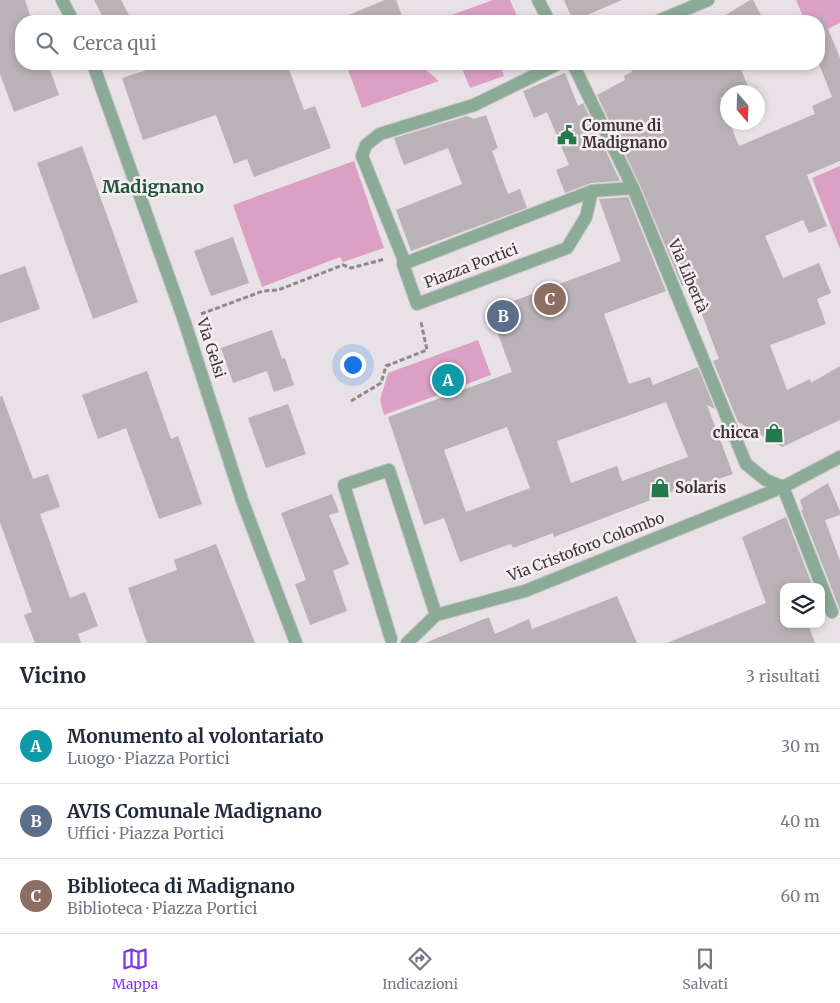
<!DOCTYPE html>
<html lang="it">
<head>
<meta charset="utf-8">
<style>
	:root { --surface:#fff; --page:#f2f2f3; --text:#1f2937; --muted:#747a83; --line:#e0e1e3; --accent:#7c3aed }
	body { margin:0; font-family:Merriweather,serif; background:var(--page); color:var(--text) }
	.controls { position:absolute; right:15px; bottom:15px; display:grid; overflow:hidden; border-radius:10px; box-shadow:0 2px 8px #0003 }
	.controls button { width:45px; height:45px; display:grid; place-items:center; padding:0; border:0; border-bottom:1px solid var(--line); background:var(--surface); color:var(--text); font:25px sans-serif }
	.compass { position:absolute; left:720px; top:85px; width:45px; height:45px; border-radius:50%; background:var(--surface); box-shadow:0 2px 8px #0003; rotate:161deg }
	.you { position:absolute; left:352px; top:364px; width:18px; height:18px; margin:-12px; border:4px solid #fff; border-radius:50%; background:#1a73e8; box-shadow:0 0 0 8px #1a73e833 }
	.badge { display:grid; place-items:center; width:32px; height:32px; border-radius:50%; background:var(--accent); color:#fff; font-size:16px; font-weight:700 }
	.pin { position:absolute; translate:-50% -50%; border:2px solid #fff; box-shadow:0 1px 5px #0006 }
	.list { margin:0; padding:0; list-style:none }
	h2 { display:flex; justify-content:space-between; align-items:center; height:65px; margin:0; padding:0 20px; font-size:21px }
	h2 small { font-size:16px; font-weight:400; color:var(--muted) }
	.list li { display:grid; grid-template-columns:32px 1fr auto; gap:15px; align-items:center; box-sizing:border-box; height:75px; padding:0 20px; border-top:1px solid var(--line) }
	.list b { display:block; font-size:19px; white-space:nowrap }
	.list p { margin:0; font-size:16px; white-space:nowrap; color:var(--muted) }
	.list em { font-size:16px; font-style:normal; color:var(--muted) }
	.icon { flex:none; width:28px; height:28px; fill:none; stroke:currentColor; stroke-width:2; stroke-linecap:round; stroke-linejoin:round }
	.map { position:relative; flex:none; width:840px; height:643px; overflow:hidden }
	.search { position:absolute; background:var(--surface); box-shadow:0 2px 8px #0003; left:15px; right:15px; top:15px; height:55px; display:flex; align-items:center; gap:12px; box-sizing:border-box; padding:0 18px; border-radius:20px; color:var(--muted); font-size:19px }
	.sheet { height:290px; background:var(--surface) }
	nav { display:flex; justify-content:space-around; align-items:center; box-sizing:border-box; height:70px; border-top:1px solid var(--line); background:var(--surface); font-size:14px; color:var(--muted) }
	nav a { display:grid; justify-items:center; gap:2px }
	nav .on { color:var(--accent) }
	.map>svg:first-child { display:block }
	.green { fill:#dca0c4 }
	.building { fill:#b9b2b6; fill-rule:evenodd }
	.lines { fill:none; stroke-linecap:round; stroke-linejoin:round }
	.street-casing { stroke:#c5bfc3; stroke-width:14 }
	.path { stroke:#8d888b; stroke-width:3; stroke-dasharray:5 2.5; stroke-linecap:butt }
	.street { stroke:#8bab96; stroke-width:12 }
	.labels { text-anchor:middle; stroke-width:5; stroke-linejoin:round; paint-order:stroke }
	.poi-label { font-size:15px; font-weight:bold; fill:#3a3739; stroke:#f6eef2; text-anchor:start }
	.street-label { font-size:15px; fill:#3a3739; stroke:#f6eef2 }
	.quarter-label { font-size:18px; font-weight:bold; fill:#1b5536; stroke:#f6eef2 }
</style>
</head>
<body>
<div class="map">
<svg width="840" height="643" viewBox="0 0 840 643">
	<rect width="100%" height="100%" fill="#e8e1e5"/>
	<g class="green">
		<polygon points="493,0 510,0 519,21 444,21 443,18"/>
		<polygon points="796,0 840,0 840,23 819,33 819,21 805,21"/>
		<polygon points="346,64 419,64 439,81 362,108"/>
		<polygon points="460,64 479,64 481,67 485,66 484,64 500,64 504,76 470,88"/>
		<polygon points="354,161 384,248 343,262 340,257 262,287 233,205"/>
		<polygon points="840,166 840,249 812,178"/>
		<polygon points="478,340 491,375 384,415 380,400 388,373"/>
	</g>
	<g class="building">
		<polygon points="0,0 25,0 32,21 21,21 21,64 48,64 59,95 14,112 0,74"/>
		<polygon points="94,0 121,0 132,21 105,21"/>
		<polygon points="385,0 396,0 404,21 334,21"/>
		<polygon points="564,0 622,0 573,21"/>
		<polygon points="750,0 753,0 764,21 716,21"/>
		<polygon points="819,7 840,58 840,161 807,175 827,226 809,233 803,220 765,236 783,278 819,263 831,293 817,299 826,324 770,345 787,390 810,379 811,383 840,366 840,420 782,447 738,422 713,361 719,359 690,283 682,286 640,185 597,95 625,80 624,76 632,72 628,64 739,64 748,87 728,92 728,95 720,98 739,146 815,114 812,106 832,97 819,64"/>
		<polygon points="165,64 287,64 304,110 315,106 331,148 254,177 247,159 234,164 216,115 143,140 122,78"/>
		<polygon points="565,73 578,106 583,103 620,181 591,183 565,193 556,170 569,165 547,112 534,118 523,91"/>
		<polygon points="486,115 498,148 492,151 508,194 520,189 527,208 411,251 396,210 462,184 448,148 404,165 394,138 467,116 474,119"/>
		<polygon points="82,146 138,302 93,319 37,163"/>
		<path d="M 628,197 L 666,291 L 604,314 L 629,384 L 650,377 L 653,385 L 698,367 L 715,409 L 707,405 L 733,474 L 683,491 L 682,488 L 554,537 L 553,533 L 513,548 L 511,544 L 460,562 L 444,518 L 424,525 L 388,417 L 512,372 L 489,310 L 621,261 L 599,199 ZM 666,402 L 688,457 L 622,481 L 617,466 L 571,483 L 557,441 ZM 507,427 L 530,488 L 466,512 L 444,450 Z"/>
		<polygon points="233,237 249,283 211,296 194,251"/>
		<polygon points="25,266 40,309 0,323 0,275"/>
		<polygon points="272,330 282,359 285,358 294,385 274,392 267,371 233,383 221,348"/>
		<polygon points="147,371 171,439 178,436 202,504 159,519 126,428 98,439 82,395"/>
		<polygon points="2,396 33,479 48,474 60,507 40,514 70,598 85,592 98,626 78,634 81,643 35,643 24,615 32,612 0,522 0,397"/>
		<polygon points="288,404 306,454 266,468 248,418"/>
		<polygon points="828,483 840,511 840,515 825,520 840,561 840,610 801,510 803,510 800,500"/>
		<polygon points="332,494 339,512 329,515 349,564 333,571 347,611 310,625 295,584 306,580 281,513"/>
		<polygon points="786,517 813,587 784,587 784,624 808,624 815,643 667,643 766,603 742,537"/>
		<polygon points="216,544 255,643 147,643 128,588 177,570 174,560"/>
		<polygon points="617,596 637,643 425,643 489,617 495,634 529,619 532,629"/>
	</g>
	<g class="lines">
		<defs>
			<g id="street">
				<polyline points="62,0 73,21"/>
				<polyline points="538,0 549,21"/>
				<polyline points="658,21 708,0"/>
				<polyline points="93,64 184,320 242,500 296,643"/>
				<polyline points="573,64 633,188 746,464 766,480 783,487"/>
				<polygon points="592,191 586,217 567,248 417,304 403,264"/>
				<polyline points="592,191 633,188"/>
				<polyline points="405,263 362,156 366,145 380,134 474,105 558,64"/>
				<polyline points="783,487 832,612"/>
				<polyline points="391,639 344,485 389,470 436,615"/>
				<polyline points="407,643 436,615 525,591 783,487 840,457"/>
			</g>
		</defs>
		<use href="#street" class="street-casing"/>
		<g class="path">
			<polyline points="201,314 263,291 278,290 343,265 351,268 385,259"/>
			<polyline points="351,401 381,383 386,366 427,350 421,322"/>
		</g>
		<use href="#street" class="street"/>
	</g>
	<defs>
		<symbol id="civic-bare" viewBox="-9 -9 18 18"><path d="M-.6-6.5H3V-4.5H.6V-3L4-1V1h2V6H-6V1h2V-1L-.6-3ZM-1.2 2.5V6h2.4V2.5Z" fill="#247a4e" stroke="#f6eef2" stroke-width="2.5" paint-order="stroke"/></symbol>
		<symbol id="shop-bare" viewBox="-9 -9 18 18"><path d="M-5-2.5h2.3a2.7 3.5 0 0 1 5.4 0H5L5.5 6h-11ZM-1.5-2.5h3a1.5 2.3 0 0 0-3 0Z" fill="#247a4e" stroke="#f6eef2" stroke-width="2.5" paint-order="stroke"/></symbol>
	</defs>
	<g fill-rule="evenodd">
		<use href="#civic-bare" x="553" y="121" width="28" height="28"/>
		<use href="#shop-bare" x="760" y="419" width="28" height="28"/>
		<use href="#shop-bare" x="646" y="474" width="28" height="28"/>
	</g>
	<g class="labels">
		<g class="poi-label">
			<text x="582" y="131">Comune di<tspan x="582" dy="17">Madignano</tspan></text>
			<text x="759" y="438" text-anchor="end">chicca</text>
			<text x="675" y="493">Solaris</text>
		</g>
		<g class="street-label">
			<text transform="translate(471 266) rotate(-21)" y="5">Piazza Portici</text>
			<text transform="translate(688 276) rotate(67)" y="5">Via Libertà</text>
			<text transform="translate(211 348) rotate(72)" y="5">Via Gelsi</text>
			<text transform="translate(586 547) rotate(-21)" y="5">Via Cristoforo Colombo</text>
		</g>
		<g class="quarter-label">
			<text x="153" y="193">Madignano</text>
		</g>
	</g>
</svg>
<div class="controls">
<button><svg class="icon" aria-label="layers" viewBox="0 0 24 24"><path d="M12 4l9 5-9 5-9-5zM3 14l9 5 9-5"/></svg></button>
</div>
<svg class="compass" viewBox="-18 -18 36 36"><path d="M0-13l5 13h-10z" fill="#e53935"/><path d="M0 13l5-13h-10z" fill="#747a83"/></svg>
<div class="you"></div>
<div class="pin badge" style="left:448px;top:380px;background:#0f9aa8">A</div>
<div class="pin badge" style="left:503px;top:316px;background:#5c6f8a">B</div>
<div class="pin badge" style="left:550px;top:299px;background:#8d6e63">C</div>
<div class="search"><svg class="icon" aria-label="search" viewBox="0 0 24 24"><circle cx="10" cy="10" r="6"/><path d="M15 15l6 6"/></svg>Cerca qui</div>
</div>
<section class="sheet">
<h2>Vicino<small>3 risultati</small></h2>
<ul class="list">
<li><span class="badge" style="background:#0f9aa8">A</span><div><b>Monumento al volontariato</b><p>Luogo · Piazza Portici</p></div><em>30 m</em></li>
<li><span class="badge" style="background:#5c6f8a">B</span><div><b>AVIS Comunale Madignano</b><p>Uffici · Piazza Portici</p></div><em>40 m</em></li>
<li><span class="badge" style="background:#8d6e63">C</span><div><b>Biblioteca di Madignano</b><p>Biblioteca · Piazza Portici</p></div><em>60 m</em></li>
</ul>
</section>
<nav>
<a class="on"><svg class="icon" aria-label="map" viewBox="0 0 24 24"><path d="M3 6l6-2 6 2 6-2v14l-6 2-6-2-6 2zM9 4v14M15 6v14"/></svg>Mappa</a>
<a><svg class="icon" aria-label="directions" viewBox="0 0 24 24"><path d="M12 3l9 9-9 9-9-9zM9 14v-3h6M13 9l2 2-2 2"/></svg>Indicazioni</a>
<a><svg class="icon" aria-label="saved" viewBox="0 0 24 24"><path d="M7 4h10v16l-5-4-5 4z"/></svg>Salvati</a>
</nav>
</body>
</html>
